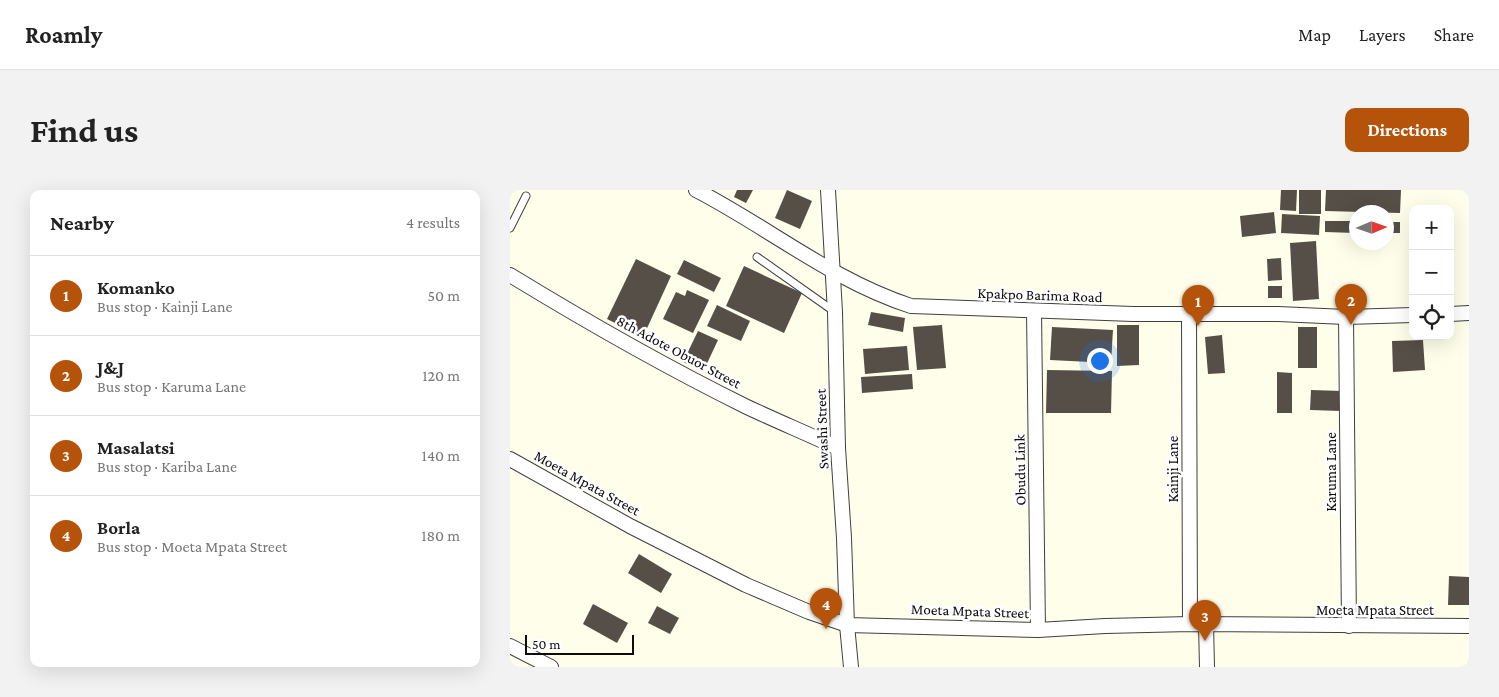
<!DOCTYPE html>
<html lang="en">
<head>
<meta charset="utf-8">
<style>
	:root { --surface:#fff; --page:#f2f2f2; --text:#222; --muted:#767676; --line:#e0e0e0; --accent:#b45309 }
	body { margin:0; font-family:"Crimson Pro",serif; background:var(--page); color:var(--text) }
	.controls { position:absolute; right:15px; top:15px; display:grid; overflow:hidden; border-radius:10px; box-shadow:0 5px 20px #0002 }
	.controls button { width:45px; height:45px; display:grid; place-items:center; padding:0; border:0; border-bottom:1px solid var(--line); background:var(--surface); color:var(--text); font:25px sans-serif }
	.compass { position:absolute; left:839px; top:15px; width:45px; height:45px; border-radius:50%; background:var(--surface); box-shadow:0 5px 20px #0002; rotate:88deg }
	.scale { position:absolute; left:15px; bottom:12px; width:109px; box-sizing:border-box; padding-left:5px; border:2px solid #0c0c0c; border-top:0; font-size:14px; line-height:18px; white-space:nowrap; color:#0c0c0c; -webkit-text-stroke:4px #fff; paint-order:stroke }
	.you { position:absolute; left:589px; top:170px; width:18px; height:18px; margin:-12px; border:4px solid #fff; border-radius:50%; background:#1a73e8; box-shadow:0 0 0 8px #1a73e833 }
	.badge { display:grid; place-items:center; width:32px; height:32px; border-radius:50%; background:var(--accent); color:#fff; font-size:16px; font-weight:700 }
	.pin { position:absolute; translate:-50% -41px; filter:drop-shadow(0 1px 2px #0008) }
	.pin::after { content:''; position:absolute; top:26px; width:18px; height:15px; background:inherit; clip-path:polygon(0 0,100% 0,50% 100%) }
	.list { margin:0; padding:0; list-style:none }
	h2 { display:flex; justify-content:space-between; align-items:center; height:65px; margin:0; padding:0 20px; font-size:21px }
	h2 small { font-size:16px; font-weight:400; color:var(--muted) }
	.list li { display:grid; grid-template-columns:32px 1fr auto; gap:15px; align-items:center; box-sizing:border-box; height:80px; padding:0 20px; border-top:1px solid var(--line) }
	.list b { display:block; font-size:19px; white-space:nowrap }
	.list p { margin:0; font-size:16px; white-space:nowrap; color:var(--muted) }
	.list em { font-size:16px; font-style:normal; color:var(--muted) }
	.icon { flex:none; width:28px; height:28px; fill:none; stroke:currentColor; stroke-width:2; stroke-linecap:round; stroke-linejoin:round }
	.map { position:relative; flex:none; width:959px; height:477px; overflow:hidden; border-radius:10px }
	header { display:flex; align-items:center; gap:30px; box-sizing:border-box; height:70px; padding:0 25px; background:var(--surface); border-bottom:1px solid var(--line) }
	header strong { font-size:24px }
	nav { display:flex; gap:28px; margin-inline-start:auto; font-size:18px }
	.intro { display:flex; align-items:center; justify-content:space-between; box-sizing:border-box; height:120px; padding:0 30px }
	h1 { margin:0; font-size:35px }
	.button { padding:12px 22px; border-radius:10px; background:var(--accent); color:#fff; font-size:18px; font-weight:700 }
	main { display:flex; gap:30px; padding:0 30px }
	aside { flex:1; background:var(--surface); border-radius:10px; box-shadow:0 5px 20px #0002 }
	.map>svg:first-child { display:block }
	.building { fill:#554f48 }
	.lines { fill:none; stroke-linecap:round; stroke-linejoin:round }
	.lane-casing { stroke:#3f3f3f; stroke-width:9 }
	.street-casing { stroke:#3f3f3f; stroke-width:16 }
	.lane { stroke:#fff; stroke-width:7 }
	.street { stroke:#fff; stroke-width:14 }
	.labels { text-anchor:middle; stroke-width:5; stroke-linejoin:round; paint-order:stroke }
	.street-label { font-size:15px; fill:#0c0c0c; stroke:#fff }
</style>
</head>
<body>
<header>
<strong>Roamly</strong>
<nav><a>Map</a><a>Layers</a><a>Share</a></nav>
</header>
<div class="intro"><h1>Find us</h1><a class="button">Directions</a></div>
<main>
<aside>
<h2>Nearby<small>4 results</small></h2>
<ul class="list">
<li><span class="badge">1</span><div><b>Komanko</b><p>Bus stop · Kainji Lane</p></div><em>50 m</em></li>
<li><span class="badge">2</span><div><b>J&amp;J</b><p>Bus stop · Karuma Lane</p></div><em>120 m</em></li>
<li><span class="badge">3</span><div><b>Masalatsi</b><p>Bus stop · Kariba Lane</p></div><em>140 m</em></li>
<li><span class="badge">4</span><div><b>Borla</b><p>Bus stop · Moeta Mpata Street</p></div><em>180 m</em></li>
</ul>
</aside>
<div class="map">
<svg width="959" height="477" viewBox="0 0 959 477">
	<rect width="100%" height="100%" fill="#fffeea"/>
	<g class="building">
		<polygon points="227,0 243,0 236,13 224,7"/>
		<polygon points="277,0 302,11 290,39 265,28"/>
		<polygon points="771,0 787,0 786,21 770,20"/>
		<rect x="789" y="0" width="22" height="24"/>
		<polygon points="816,0 891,0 890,23 815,21"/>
		<polygon points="764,22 766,43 732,47 730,26"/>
		<polygon points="772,24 810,26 809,45 771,43"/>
		<polygon points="815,31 846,31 846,43 815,42"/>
		<rect x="876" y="32" width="14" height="11"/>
		<polygon points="806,51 809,109 783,111 780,53"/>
		<polygon points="771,68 772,90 758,91 757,69"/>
		<polygon points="126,69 161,86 133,147 97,129"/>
		<polygon points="174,70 211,88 204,102 167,84"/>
		<polygon points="234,76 292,103 274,143 216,116"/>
		<rect x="758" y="96" width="14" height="12"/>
		<polygon points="177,100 199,110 183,143 153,129 166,102 175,106"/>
		<polygon points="207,115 240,131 231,151 197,136"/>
		<polygon points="361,122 395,128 393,142 358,135"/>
		<polygon points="432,135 436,178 407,180 403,137"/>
		<polygon points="607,135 629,135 629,175 607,176"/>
		<polygon points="542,137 603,140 601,173 540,170"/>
		<rect x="788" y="137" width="19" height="41"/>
		<polygon points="188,141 208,150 193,182 173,172"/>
		<polygon points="712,145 715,183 698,184 695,147"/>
		<polygon points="913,150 915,180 883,182 882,151"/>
		<polygon points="397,156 399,180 355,184 353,159"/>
		<polygon points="537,180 602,181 601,223 536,223"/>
		<polygon points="767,182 782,183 782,223 767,223"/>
		<polygon points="402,184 403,199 352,203 351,187"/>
		<polygon points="801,200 832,201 831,221 800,220"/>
		<polygon points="129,364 162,384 151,403 118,383"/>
		<polygon points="939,386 959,387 959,415 938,415"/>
		<polygon points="83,414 118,433 107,453 73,434"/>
		<polygon points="147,416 169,428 160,444 138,433"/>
	</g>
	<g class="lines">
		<defs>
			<g id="lane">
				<polyline points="0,38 16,6"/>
				<polyline points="247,67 325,122"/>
			</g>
			<g id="street">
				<path d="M 186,0 C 258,37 323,91 401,116 L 623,124 L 768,124 L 836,127 L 903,125"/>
				<polyline points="318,0 325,122 328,258 334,348 337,435 341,477"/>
				<path d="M 0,85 C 77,132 156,177 237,217 C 267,231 298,244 328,258"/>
				<polyline points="524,121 528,440"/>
				<polyline points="679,123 680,434"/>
				<polyline points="940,124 959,123"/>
				<polyline points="836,127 839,436"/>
				<polyline points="0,269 120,336 236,395 299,422 337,435 528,440 595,436 680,434 959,436"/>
				<polyline points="696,434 697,477"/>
				<polyline points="0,456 41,477"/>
			</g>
		</defs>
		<use href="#lane" class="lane-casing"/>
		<use href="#street" class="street-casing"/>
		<use href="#lane" class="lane"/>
		<use href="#street" class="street"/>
	</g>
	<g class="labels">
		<g class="street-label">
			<text transform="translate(530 105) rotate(2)" y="5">Kpakpo Barima Road</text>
			<text transform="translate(169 162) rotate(28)" y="5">8th Adote Obuor Street</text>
			<text transform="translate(312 239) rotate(-92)" y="5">Swashi Street</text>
			<text transform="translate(663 279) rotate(-90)" y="5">Kainji Lane</text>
			<text transform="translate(510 280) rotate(-91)" y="5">Obudu Link</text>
			<text transform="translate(821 282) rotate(-90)" y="5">Karuma Lane</text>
			<text transform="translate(77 293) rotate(29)" y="5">Moeta Mpata Street</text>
			<text x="865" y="425">Moeta Mpata Street</text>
			<text transform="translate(460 421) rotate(2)" y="5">Moeta Mpata Street</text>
		</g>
	</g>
</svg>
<div class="controls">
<button>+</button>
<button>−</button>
<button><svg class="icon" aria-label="locate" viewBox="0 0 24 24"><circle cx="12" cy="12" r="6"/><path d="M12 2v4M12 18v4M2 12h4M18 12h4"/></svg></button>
</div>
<svg class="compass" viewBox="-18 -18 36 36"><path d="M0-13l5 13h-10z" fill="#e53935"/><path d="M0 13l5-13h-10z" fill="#767676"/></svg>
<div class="scale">50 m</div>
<div class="you"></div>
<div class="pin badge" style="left:688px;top:136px">1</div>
<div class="pin badge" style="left:841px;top:135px">2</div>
<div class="pin badge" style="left:695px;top:451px">3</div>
<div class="pin badge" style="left:316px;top:439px">4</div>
</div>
</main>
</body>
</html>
